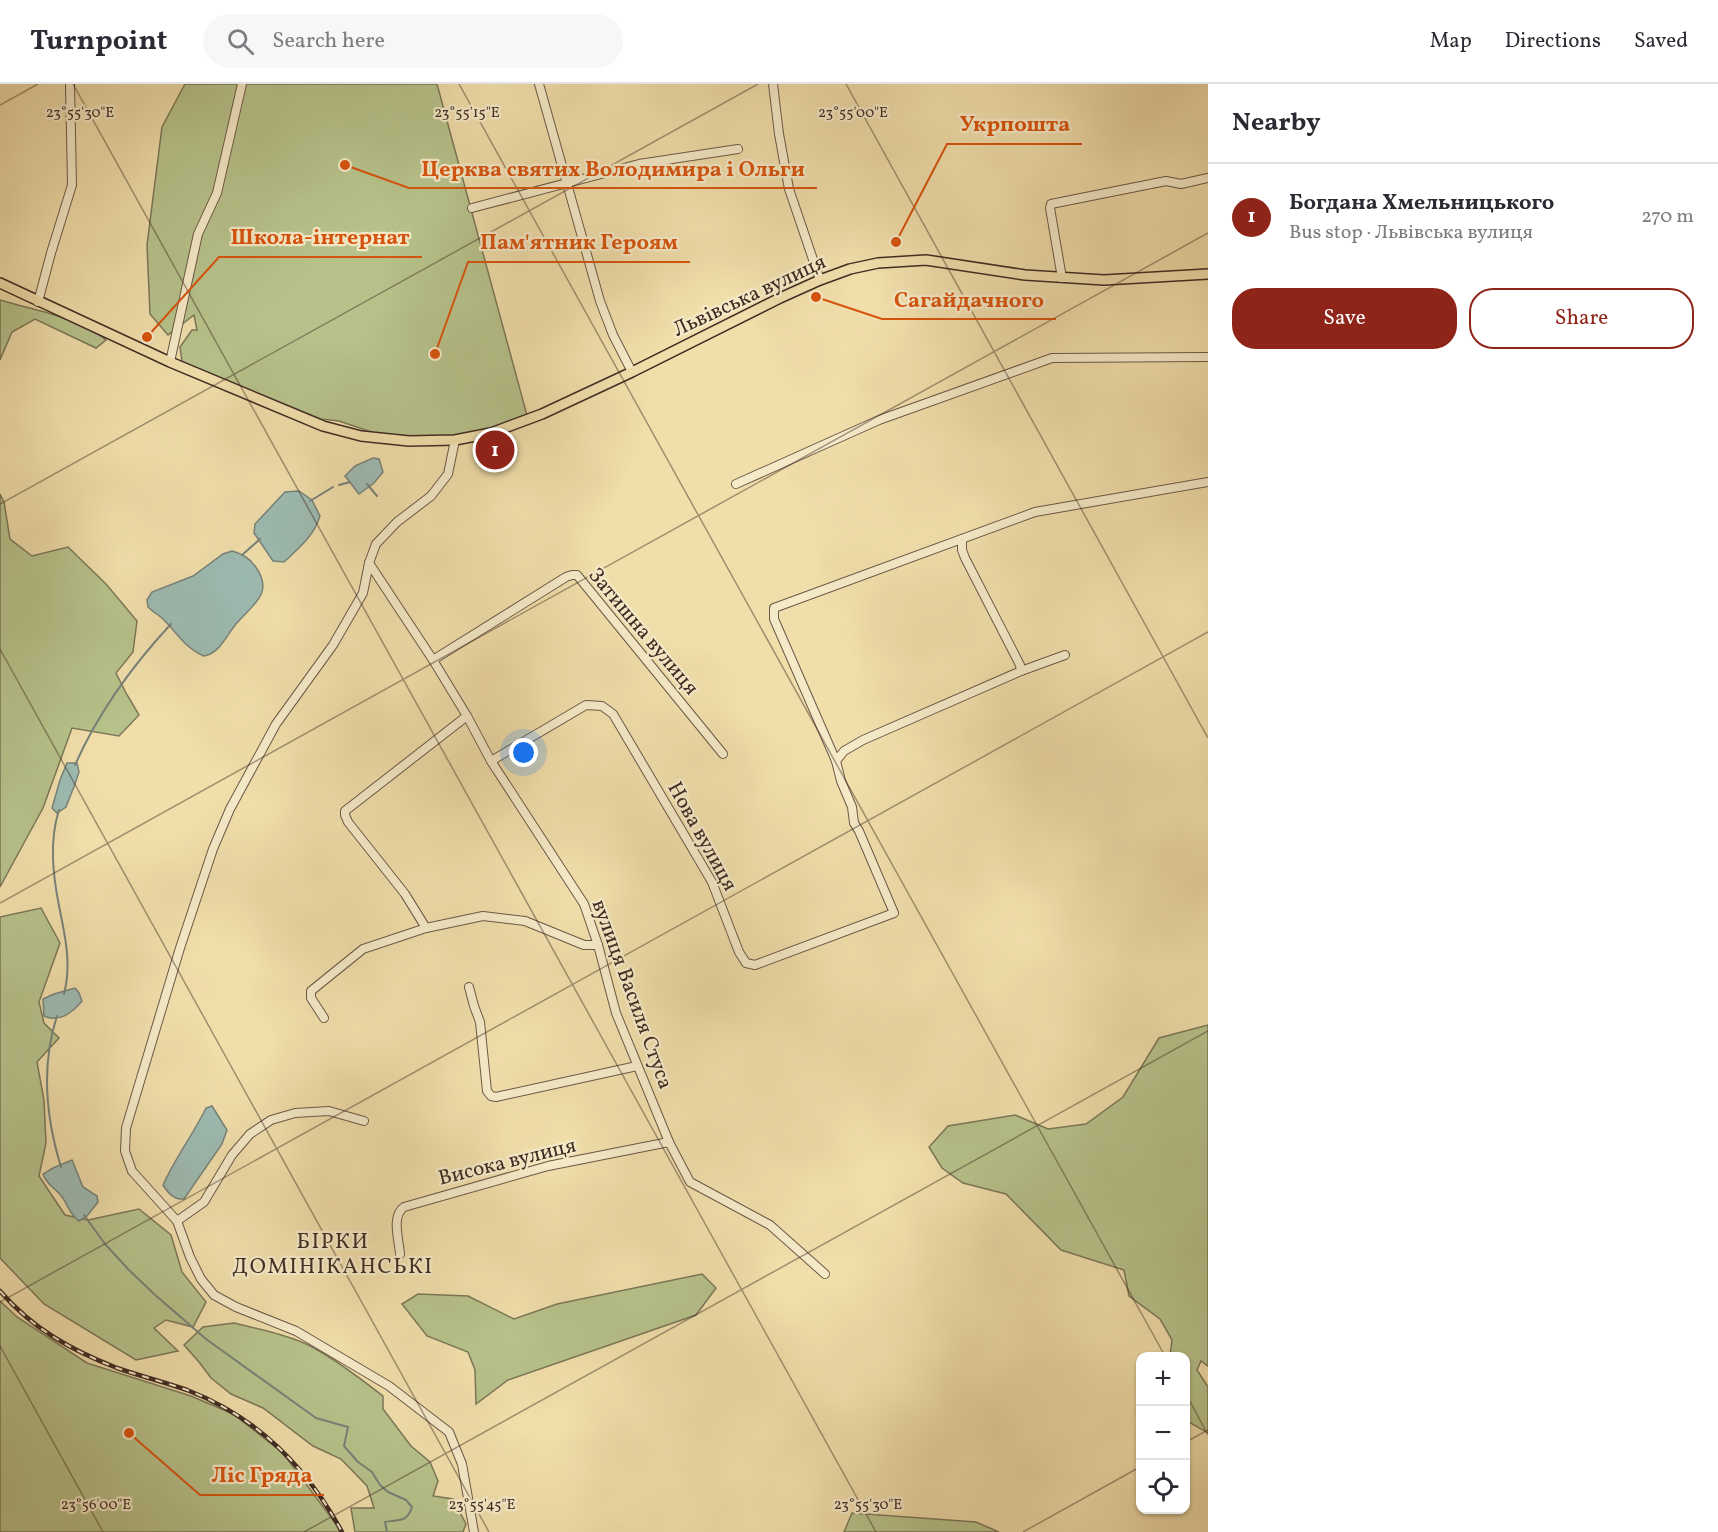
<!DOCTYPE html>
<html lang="en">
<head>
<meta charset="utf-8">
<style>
	:root { --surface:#fff; --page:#f7f7f7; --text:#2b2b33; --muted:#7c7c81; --line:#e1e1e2; --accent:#8f2418 }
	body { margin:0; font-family:Vollkorn,serif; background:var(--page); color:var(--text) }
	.controls { position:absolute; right:18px; bottom:18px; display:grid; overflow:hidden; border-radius:12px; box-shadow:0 2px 4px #0004 }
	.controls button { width:54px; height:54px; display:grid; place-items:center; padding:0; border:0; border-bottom:2px solid var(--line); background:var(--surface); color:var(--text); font:30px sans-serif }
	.you { position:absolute; left:524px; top:669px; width:21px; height:21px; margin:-15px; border:4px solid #fff; border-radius:50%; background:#1a73e8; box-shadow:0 0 0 9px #1a73e833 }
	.badge { display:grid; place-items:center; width:39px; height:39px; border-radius:50%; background:var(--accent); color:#fff; font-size:20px; font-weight:700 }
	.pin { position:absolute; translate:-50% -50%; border:3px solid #fff; box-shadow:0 2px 6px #0006 }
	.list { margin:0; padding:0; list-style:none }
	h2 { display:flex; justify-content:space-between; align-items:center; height:78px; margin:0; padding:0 24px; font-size:26px }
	h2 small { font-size:20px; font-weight:400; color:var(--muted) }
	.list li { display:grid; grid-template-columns:39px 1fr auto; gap:18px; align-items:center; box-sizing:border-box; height:108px; padding:0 24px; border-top:2px solid var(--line) }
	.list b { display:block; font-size:22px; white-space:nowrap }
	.list p { margin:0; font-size:20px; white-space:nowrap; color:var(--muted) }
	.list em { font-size:20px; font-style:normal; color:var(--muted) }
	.actions { display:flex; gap:12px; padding:18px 24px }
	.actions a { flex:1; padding:14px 0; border:2px solid var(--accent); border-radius:24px; text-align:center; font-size:21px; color:var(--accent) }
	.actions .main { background:var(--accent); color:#fff }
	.icon { flex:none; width:33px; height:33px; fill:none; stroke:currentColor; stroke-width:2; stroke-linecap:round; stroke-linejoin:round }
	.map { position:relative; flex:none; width:1208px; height:1448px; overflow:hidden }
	header { display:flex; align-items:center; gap:36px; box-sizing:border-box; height:84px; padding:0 30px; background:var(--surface); border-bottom:2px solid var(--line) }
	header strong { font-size:28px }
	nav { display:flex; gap:33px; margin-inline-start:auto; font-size:21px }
	.search { width:420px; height:54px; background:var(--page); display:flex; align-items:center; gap:15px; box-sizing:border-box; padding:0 21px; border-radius:33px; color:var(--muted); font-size:22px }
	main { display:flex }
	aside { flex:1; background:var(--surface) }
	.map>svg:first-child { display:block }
	.green { fill:#b7c28b; stroke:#7c7758; stroke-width:1.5 }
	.water { fill:#9dbbb2; stroke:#788279; stroke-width:1.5 }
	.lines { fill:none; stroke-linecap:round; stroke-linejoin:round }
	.stream { stroke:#788279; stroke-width:2 }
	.minor-casing { stroke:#6c5846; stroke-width:10 }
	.major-casing { stroke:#402c24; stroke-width:12 }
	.minor { stroke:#f5eac8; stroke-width:8 }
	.major { stroke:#f0deab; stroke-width:9 }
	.rail-casing { stroke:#402c24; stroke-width:4.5 }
	.rail { stroke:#f5eac8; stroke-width:2; stroke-dasharray:7; stroke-linecap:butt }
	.ticks { fill:none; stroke:#402c24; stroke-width:1.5; stroke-opacity:0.45 }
	.labels { text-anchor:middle; stroke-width:4.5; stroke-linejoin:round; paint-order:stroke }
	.street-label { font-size:21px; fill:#402c24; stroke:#f5eac8 }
	.neighbourhood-label { font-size:22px; letter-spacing:1.5px; fill:#402c24; stroke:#f5eac8 }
	.ticks-label { font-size:15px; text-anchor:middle; fill:#402c24; stroke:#f5eac8; stroke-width:4.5; stroke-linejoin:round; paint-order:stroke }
	.leader { fill:none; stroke:#d7540e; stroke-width:2 }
	.callout-dot { fill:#d7540e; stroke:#f5eac8; stroke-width:2 }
	.callout-label { font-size:22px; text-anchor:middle; font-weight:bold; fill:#d7540e; stroke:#f5eac8; stroke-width:4.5; stroke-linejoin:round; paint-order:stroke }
</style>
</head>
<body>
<header>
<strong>Turnpoint</strong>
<div class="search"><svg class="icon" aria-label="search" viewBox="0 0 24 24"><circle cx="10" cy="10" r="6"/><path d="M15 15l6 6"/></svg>Search here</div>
<nav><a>Map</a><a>Directions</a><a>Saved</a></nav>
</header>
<main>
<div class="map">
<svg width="1208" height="1448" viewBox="0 0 1208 1448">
	<rect width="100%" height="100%" fill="#f0deab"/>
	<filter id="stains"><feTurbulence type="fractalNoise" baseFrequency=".00333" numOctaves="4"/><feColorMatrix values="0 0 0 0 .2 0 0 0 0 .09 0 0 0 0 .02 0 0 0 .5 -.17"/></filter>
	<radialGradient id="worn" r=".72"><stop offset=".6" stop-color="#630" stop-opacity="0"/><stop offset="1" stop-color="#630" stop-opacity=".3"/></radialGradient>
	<g class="green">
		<polygon points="185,0 437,0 528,335 491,349 395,356 339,337 321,335 182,278 180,263 192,246 197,246 194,231 168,251 150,230 147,161 162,43"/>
		<path d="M 0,216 C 33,226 79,233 106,256 L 96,264 L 35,235 L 12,248 L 0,276 Z"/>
		<polygon points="0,410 4,418 10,455 32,472 68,463 106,500 137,537 133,568 116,589 126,609 139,631 119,652 72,644 43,724 0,803"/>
		<polygon points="41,824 60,859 39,918 44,939 59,954 37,978 44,1016 46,1059 39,1092 65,1131 88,1136 139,1125 171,1151 182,1188 206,1218 193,1243 166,1236 154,1244 178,1267 136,1276 44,1220 0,1174 0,833"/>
		<polygon points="1208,941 1208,1282 1201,1277 1197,1286 1208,1303 1208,1349 1187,1337 1186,1330 1186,1272 1170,1272 1172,1256 1160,1235 1129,1212 1124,1186 1061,1166 1006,1110 963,1099 942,1084 929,1063 948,1042 1015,1031 1048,1045 1086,1040 1123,1013 1159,954"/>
		<polygon points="702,1190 716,1204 696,1231 508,1296 476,1320 475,1286 468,1268 427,1252 402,1220 418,1210 468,1212 514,1235 557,1220"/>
		<polygon points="0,1217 17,1233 87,1279 191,1312 233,1330 282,1368 342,1448 0,1448"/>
		<path d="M 234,1239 C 258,1245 293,1252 314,1264 C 338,1277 361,1295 383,1312 L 383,1325 L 411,1362 L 430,1378 L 438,1397 L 433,1412 L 453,1415 L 466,1440 L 463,1448 L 355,1448 L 351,1424 L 374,1424 L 367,1402 L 341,1375 L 313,1362 L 263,1324 L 231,1310 L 211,1294 L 199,1278 L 184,1261 L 203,1243 Z"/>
		<polygon points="852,1429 976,1438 999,1448 844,1448"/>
	</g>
	<g class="water">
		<polygon points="373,374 379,375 383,388 374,399 359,410 345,392 355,382"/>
		<path d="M 299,407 L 312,416 L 320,432 C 314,452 299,464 284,478 L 273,477 L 254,449 L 255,440 L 285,408 Z"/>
		<path d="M 232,467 C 241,469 249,474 255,482 C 275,509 253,520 236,540 C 226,552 220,569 204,572 C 186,565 177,549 164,536 C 159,531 153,528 148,523 L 147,516 L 152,508 L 193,492 L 223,470 Z"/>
		<polygon points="67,679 77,679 79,688 75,700 66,723 57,729 52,724 60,696"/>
		<path d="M 75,904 L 79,909 L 82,917 C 73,928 59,939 44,932 L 43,915 L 54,910 Z"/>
		<path d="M 212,1022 L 227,1046 L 222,1060 L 184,1115 C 174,1116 168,1109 163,1101 C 175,1074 193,1051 206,1024 Z"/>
		<path d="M 72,1076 L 83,1103 L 97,1112 L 98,1118 L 87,1132 L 79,1137 C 70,1131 68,1121 62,1113 C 56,1104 46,1101 43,1090 L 53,1084 Z"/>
	</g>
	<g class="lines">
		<g class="stream">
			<polyline points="367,400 377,412"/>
			<polyline points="339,401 350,398"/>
			<polyline points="310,417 333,403"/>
			<polyline points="242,471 260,455"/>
			<path d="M 75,681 C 98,629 132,582 171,540"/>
			<path d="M 59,726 C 49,757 53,791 59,822 C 65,852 72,880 64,910"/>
			<path d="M 57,932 C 41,981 46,1034 61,1083"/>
			<path d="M 84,1131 L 105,1160 L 128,1185 L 154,1210 L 206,1255 L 316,1334 L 348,1343 L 344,1362 L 358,1378 L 372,1388 L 380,1401 L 388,1408 L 406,1416 L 412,1423 C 407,1439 399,1435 385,1438 L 387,1448"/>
		</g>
		<defs>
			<g id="minor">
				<polyline points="539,0 600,217 613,251 632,288"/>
				<polyline points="773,0 779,50 789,105 820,196"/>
				<polyline points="472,124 639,80 738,65"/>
				<polyline points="1062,194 1050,124 1051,120 1166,97 1181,100 1208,94"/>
				<polyline points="38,218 51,169 72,101 70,0"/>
				<polyline points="170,278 198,150 217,109 242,0"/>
				<polyline points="455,356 448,390 431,412 397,438 376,460 369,479 363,509 333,561 276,640 230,725 213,765 180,864 126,1044 125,1067 132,1087 177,1137 190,1173 201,1195 214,1211 236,1223 296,1247 389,1302 449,1348 462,1380 474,1448"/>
				<polyline points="736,400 879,336 1052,274 1208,273"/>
				<polyline points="962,455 962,466 965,474 1020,581 1021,587"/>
				<polyline points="369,479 433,576 467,632 491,677 584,820 598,861 616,929 669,1058 690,1098 770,1141 825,1190"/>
				<polyline points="433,576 566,493 572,491 577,491 723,670"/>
				<polyline points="491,677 586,621 602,622 613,630 712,798 739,868 746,879 755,881 894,829 859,747 854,739 852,723 841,697 836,677 774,535 774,524 1035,428 1208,398"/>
				<polyline points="836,677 844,667 863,656 1021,587 1065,571"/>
				<polyline points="426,844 405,810 348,738 345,731 345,727 467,632"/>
				<polyline points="469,903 474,922 480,938 487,1007 491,1012 496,1013 637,982"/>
				<polyline points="324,934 311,914 311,907 363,865 426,844 483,832 525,837 584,861 598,861"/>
				<polyline points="177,1137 204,1118 232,1071 250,1050 271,1036 295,1029 329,1027 364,1037"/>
				<path d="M 400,1170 C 399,1156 391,1132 404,1123 L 548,1082 L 669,1058"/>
			</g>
			<polyline id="major" points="0,199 170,278 323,342 361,352 409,357 455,356 491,349 542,330 632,288 780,214 820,196 850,185 878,179 926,176 1025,191 1104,196 1208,190"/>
		</defs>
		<use href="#minor" class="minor-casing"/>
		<use href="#major" class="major-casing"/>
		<use href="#minor" class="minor"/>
		<use href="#major" class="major"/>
		<defs>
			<path id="rail" d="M 0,1207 C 33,1245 71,1266 117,1284 C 140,1292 164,1298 187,1306 C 257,1333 307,1383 342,1448"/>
		</defs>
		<use href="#rail" class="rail-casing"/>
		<use href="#rail" class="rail"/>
	</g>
	<path class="ticks" d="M 73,0 L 876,1448M 459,0 L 1165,1272M 846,0 L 1208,654M 0,21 L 38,0M 0,420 L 758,0M 0,565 L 489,1448M 0,819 L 1208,149M 0,1218 L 1208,548M 0,1262 L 103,1448M 1186,1310 L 1208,1351M 1186,1358 L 1208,1346M 304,1448 L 1208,947M 1023,1448 L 1140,1383"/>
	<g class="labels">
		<g class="street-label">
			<text transform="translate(749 211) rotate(-25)" y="7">Львівська вулиця</text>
			<text transform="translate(644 547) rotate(50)" y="7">Затишна вулиця</text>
			<text transform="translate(703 752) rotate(61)" y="7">Нова вулиця</text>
			<text transform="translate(633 910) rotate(70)" y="7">вулиця Василя Стуса</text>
			<text transform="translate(507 1077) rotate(-14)" y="7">Висока вулиця</text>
		</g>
		<g class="neighbourhood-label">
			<text x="333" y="1164">БІРКИ<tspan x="333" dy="25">ДОМІНІКАНСЬКІ</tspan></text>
		</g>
	</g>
	<g class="ticks-label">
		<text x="80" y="33">23°55'30"E</text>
		<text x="467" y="33">23°55'15"E</text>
		<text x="853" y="33">23°55'00"E</text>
		<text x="96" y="1425">23°56'00"E</text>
		<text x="482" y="1425">23°55'45"E</text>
		<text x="868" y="1425">23°55'30"E</text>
	</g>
	<path class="leader" d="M896 158L947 60H1082M345 81L409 104H817M147 253L219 173H422M435 270L468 178H690M816 213L882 235H1056M129 1349L200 1411H324"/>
	<g class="callout-dot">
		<circle cx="896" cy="158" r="6"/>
		<circle cx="345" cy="81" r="6"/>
		<circle cx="147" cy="253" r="6"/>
		<circle cx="435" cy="270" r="6"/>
		<circle cx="816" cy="213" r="6"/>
		<circle cx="129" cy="1349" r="6"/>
	</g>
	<g class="callout-label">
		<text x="1015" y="47">Укрпошта</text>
		<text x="613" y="92">Церква святих Володимира і Ольги</text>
		<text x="320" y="160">Школа-інтернат</text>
		<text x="579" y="165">Пам'ятник Героям</text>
		<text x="969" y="223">Сагайдачного</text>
		<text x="262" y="1398">Ліс Гряда</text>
	</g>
	<rect width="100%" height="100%" filter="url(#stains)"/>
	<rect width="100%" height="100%" fill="url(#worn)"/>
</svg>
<div class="controls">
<button>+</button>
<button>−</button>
<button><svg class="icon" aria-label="locate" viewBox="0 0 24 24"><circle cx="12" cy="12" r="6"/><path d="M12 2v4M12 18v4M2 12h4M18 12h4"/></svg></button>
</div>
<div class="you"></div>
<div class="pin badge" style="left:495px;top:366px">1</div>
</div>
<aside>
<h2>Nearby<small></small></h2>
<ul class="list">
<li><span class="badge">1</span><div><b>Богдана Хмельницького</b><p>Bus stop · Львівська вулиця</p></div><em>270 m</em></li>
</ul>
<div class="actions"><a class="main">Save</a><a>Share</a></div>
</aside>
</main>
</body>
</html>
